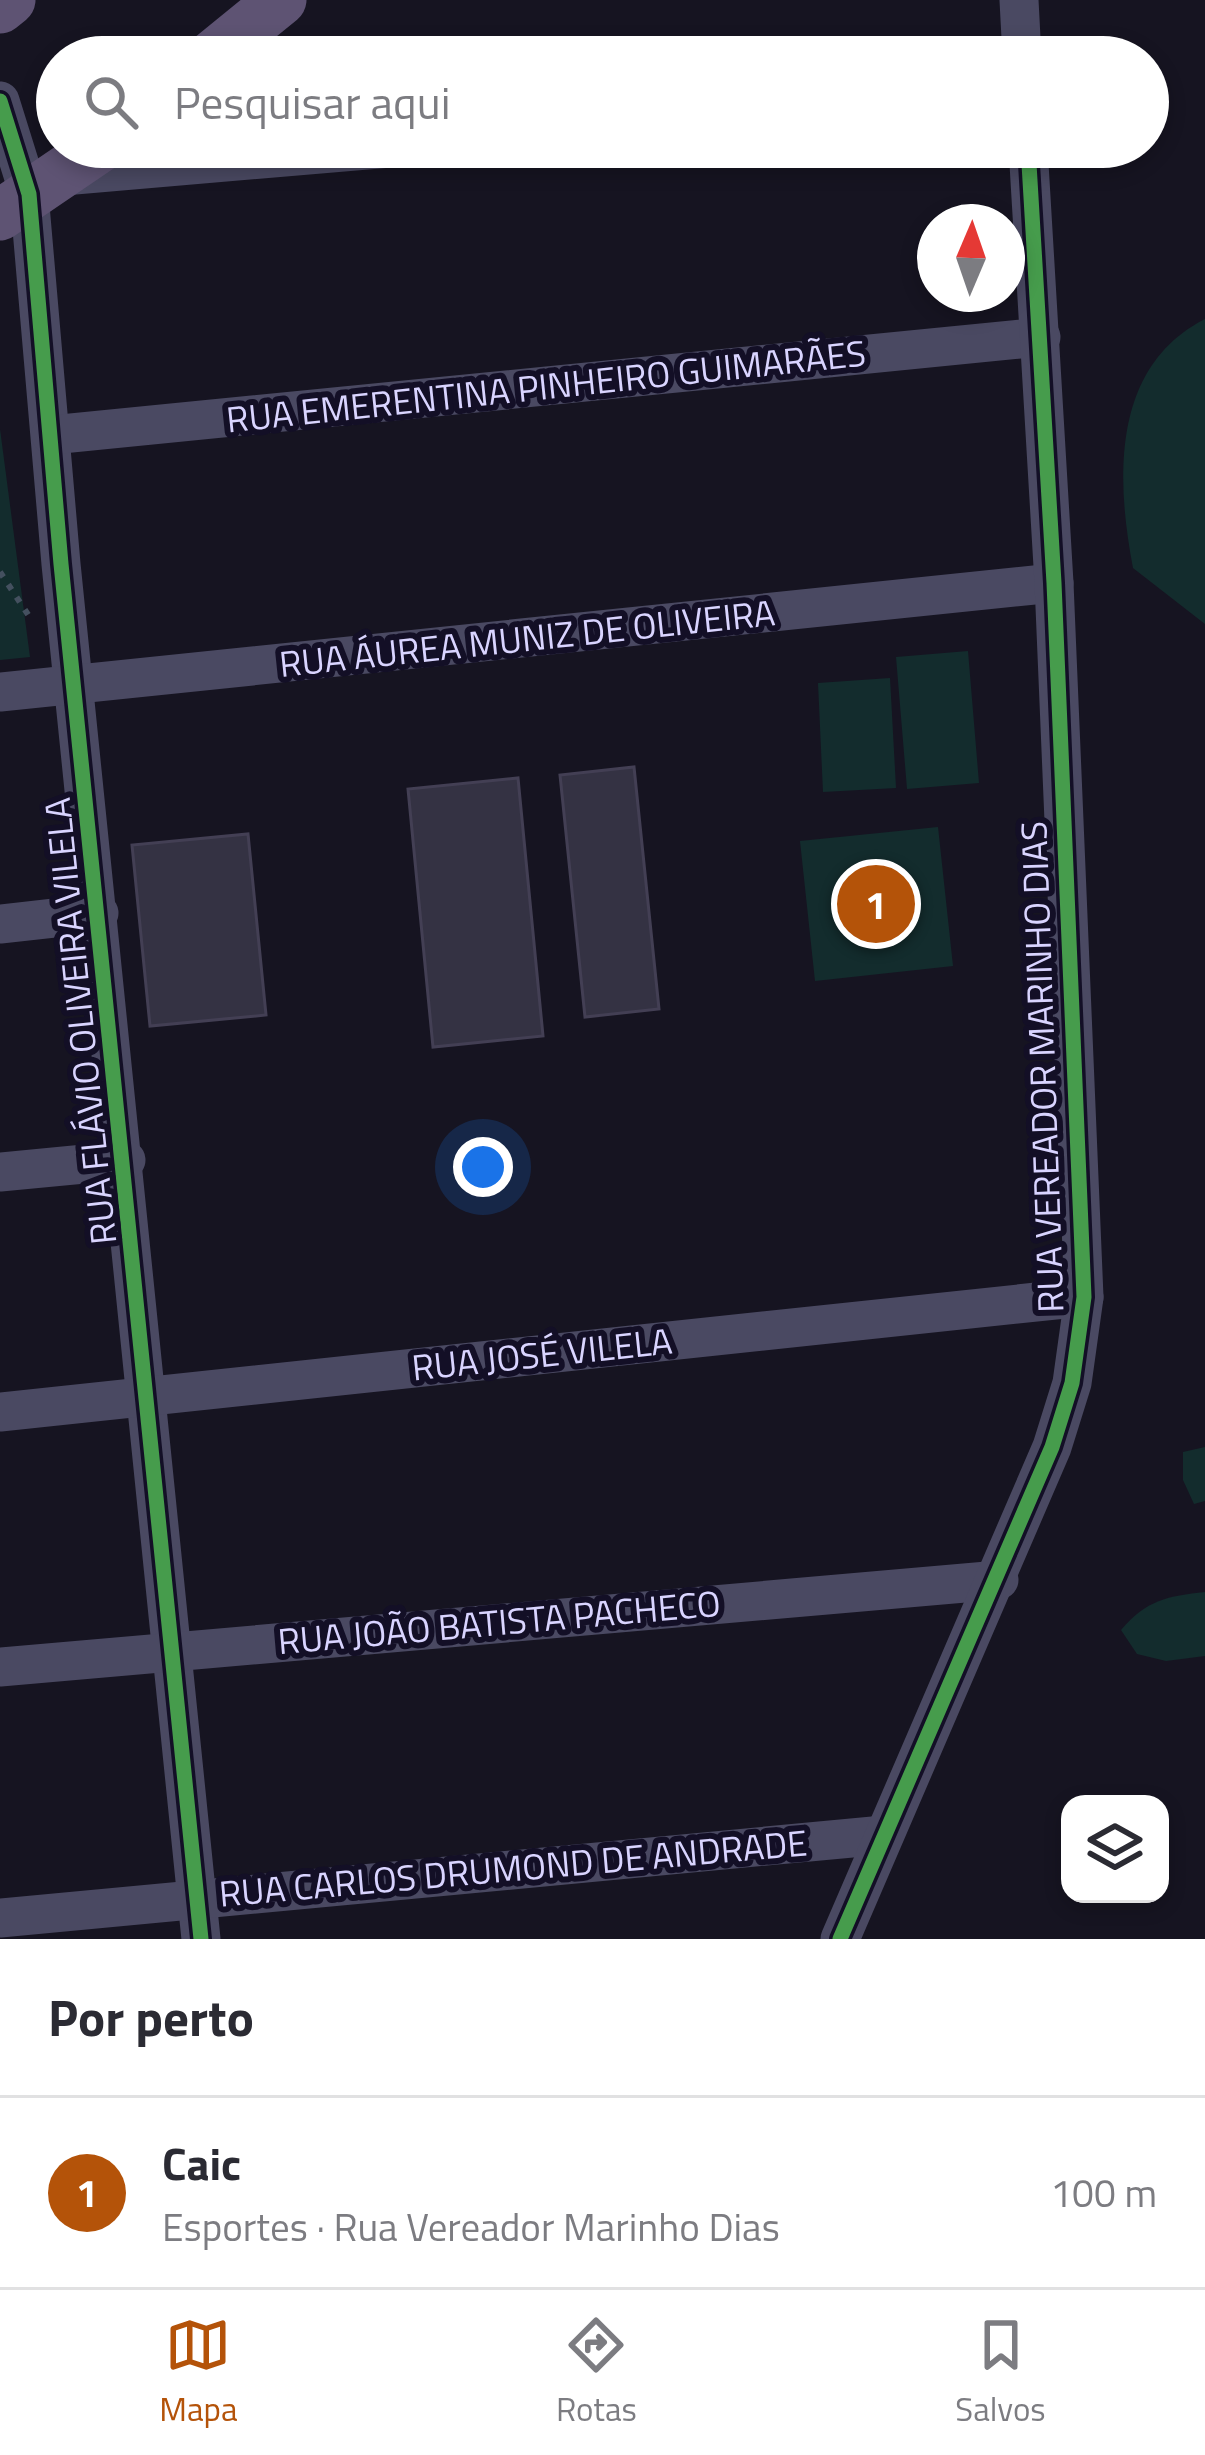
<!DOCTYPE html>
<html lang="pt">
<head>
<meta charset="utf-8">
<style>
	:root { --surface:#fff; --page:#f2f2f3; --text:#2b2b33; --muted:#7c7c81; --line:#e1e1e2; --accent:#b45309 }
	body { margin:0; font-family:"Titillium Web",sans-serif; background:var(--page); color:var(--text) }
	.controls { position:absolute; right:36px; bottom:36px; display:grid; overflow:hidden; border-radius:24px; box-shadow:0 6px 18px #0003 }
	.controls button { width:108px; height:108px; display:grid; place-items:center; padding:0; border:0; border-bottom:3px solid var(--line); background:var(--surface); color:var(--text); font:60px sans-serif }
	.compass { position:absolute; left:917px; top:204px; width:108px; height:108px; border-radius:50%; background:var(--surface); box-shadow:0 6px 18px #0003; rotate:2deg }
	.you { position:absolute; left:483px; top:1167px; width:42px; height:42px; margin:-30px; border:9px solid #fff; border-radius:50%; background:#1a73e8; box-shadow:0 0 0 18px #1a73e833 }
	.badge { display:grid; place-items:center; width:78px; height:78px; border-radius:50%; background:var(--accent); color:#fff; font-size:39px; font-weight:700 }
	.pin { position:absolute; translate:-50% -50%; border:6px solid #fff; box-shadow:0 3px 12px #0006 }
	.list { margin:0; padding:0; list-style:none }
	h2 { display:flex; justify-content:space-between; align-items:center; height:156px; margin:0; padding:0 48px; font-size:51px }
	h2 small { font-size:39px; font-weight:400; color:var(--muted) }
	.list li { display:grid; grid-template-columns:78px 1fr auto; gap:36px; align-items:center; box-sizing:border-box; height:192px; padding:0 48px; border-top:3px solid var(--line) }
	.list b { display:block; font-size:45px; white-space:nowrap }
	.list p { margin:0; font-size:39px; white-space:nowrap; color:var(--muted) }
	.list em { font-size:39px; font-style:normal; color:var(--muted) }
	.icon { flex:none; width:66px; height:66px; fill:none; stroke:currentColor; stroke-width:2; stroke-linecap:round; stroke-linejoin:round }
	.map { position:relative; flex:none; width:1205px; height:1939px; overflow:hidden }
	.search { position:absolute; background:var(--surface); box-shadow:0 6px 18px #0003; left:36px; right:36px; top:36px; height:132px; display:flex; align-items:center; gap:30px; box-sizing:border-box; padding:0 42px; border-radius:66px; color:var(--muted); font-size:45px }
	.sheet { height:348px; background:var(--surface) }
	nav { display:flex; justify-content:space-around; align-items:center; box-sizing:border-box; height:168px; border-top:3px solid var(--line); background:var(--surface); font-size:33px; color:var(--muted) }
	nav a { display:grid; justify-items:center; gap:6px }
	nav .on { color:var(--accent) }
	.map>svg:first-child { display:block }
	.green { fill:#132c2d }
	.building { fill:#343243; stroke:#433f54; stroke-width:3 }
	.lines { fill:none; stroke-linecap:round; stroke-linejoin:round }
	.path { stroke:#44505f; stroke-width:6; stroke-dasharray:6 9; stroke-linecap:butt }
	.minor { stroke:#4a4962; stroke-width:39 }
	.major { stroke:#5e5373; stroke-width:51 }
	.cycleway-casing { stroke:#130f26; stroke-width:22 }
	.cycleway { stroke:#469c4c; stroke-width:15 }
	.labels { text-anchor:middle; stroke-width:12; stroke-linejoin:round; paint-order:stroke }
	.street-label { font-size:36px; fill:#d9d4ff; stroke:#130f26 }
</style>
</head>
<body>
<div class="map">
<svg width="1205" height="1939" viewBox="0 0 1205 1939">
	<rect width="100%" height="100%" fill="#161421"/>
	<g class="green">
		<path d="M 1205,319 L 1205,624 L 1133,568 C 1116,479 1111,367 1205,319 Z"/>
		<polygon points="0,429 30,657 0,660"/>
		<polygon points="968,651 979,783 907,789 896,657"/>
		<polygon points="890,678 896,788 823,792 818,683"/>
		<polygon points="938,827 953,966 815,981 800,841"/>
		<polygon points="1205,1447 1205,1501 1194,1504 1183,1480 1183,1452"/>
		<path d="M 1205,1592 L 1205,1656 L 1166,1661 L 1137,1654 L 1121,1630 C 1146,1600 1168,1596 1205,1592 Z"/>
	</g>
	<g class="building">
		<polygon points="634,767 659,1009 585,1017 560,775"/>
		<polygon points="518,778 543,1036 433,1047 408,789"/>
		<polygon points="248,834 266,1015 150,1026 132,845"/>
	</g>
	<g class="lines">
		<polyline class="path" points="0,572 31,619"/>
		<g class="minor">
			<polyline points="1019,0 1022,57"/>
			<polyline points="0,101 29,194 61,564 201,1939"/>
			<polyline points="63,176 402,147"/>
			<polyline points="51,435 1041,337"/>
			<polyline points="0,692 1054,583"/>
			<polyline points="0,924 99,913"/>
			<polyline points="0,1172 126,1160"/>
			<polyline points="0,1412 1084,1297"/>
			<polyline points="0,1667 999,1580"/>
			<polyline points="0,1918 884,1835"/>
			<polyline points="840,1939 1052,1447 1072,1383 1084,1297 1054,583 1028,147"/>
		</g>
		<g class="major">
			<polyline points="0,8 10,0"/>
			<polyline points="211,57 281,0"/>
			<polyline points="0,215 100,147"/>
		</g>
		<defs>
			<g id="cycleway">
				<polyline points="0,101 29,194 61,564 201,1939"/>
				<polyline points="840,1939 1052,1447 1072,1383 1084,1297 1054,583 1028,147"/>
			</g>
		</defs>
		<use href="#cycleway" class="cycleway-casing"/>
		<use href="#cycleway" class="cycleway"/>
	</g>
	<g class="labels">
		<g class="street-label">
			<text transform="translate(546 386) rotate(-6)" y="13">RUA EMERENTINA PINHEIRO GUIMARÃES</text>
			<text transform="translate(527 638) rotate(-6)" y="13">RUA ÁUREA MUNIZ DE OLIVEIRA</text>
			<text transform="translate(80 1021) rotate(-96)" y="13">RUA FLÁVIO OLIVEIRA VILELA</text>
			<text transform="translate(1042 1067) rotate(-92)" y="13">RUA VEREADOR MARINHO DIAS</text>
			<text transform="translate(542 1354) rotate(-6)" y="13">RUA JOSÉ VILELA</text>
			<text transform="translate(499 1622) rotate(-5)" y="13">RUA JOÃO BATISTA PACHECO</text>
			<text transform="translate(513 1868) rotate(-5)" y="13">RUA CARLOS DRUMOND DE ANDRADE</text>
		</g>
	</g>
</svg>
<div class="controls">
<button><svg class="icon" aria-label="layers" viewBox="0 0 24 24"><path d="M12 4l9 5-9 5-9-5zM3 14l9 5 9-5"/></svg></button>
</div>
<svg class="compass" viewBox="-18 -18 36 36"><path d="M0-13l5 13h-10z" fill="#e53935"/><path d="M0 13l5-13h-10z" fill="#7c7c81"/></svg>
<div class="you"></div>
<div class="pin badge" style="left:876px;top:904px">1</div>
<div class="search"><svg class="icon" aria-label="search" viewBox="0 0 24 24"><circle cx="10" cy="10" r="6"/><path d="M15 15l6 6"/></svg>Pesquisar aqui</div>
</div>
<section class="sheet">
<h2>Por perto<small></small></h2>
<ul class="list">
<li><span class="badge">1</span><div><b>Caic</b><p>Esportes · Rua Vereador Marinho Dias</p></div><em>100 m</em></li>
</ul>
</section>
<nav>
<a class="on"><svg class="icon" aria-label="map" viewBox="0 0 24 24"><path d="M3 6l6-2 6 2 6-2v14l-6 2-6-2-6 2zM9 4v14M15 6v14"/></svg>Mapa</a>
<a><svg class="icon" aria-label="directions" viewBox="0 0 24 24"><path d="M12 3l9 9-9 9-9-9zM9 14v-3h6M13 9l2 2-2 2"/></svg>Rotas</a>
<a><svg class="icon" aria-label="saved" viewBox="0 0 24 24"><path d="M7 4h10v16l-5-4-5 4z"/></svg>Salvos</a>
</nav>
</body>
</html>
